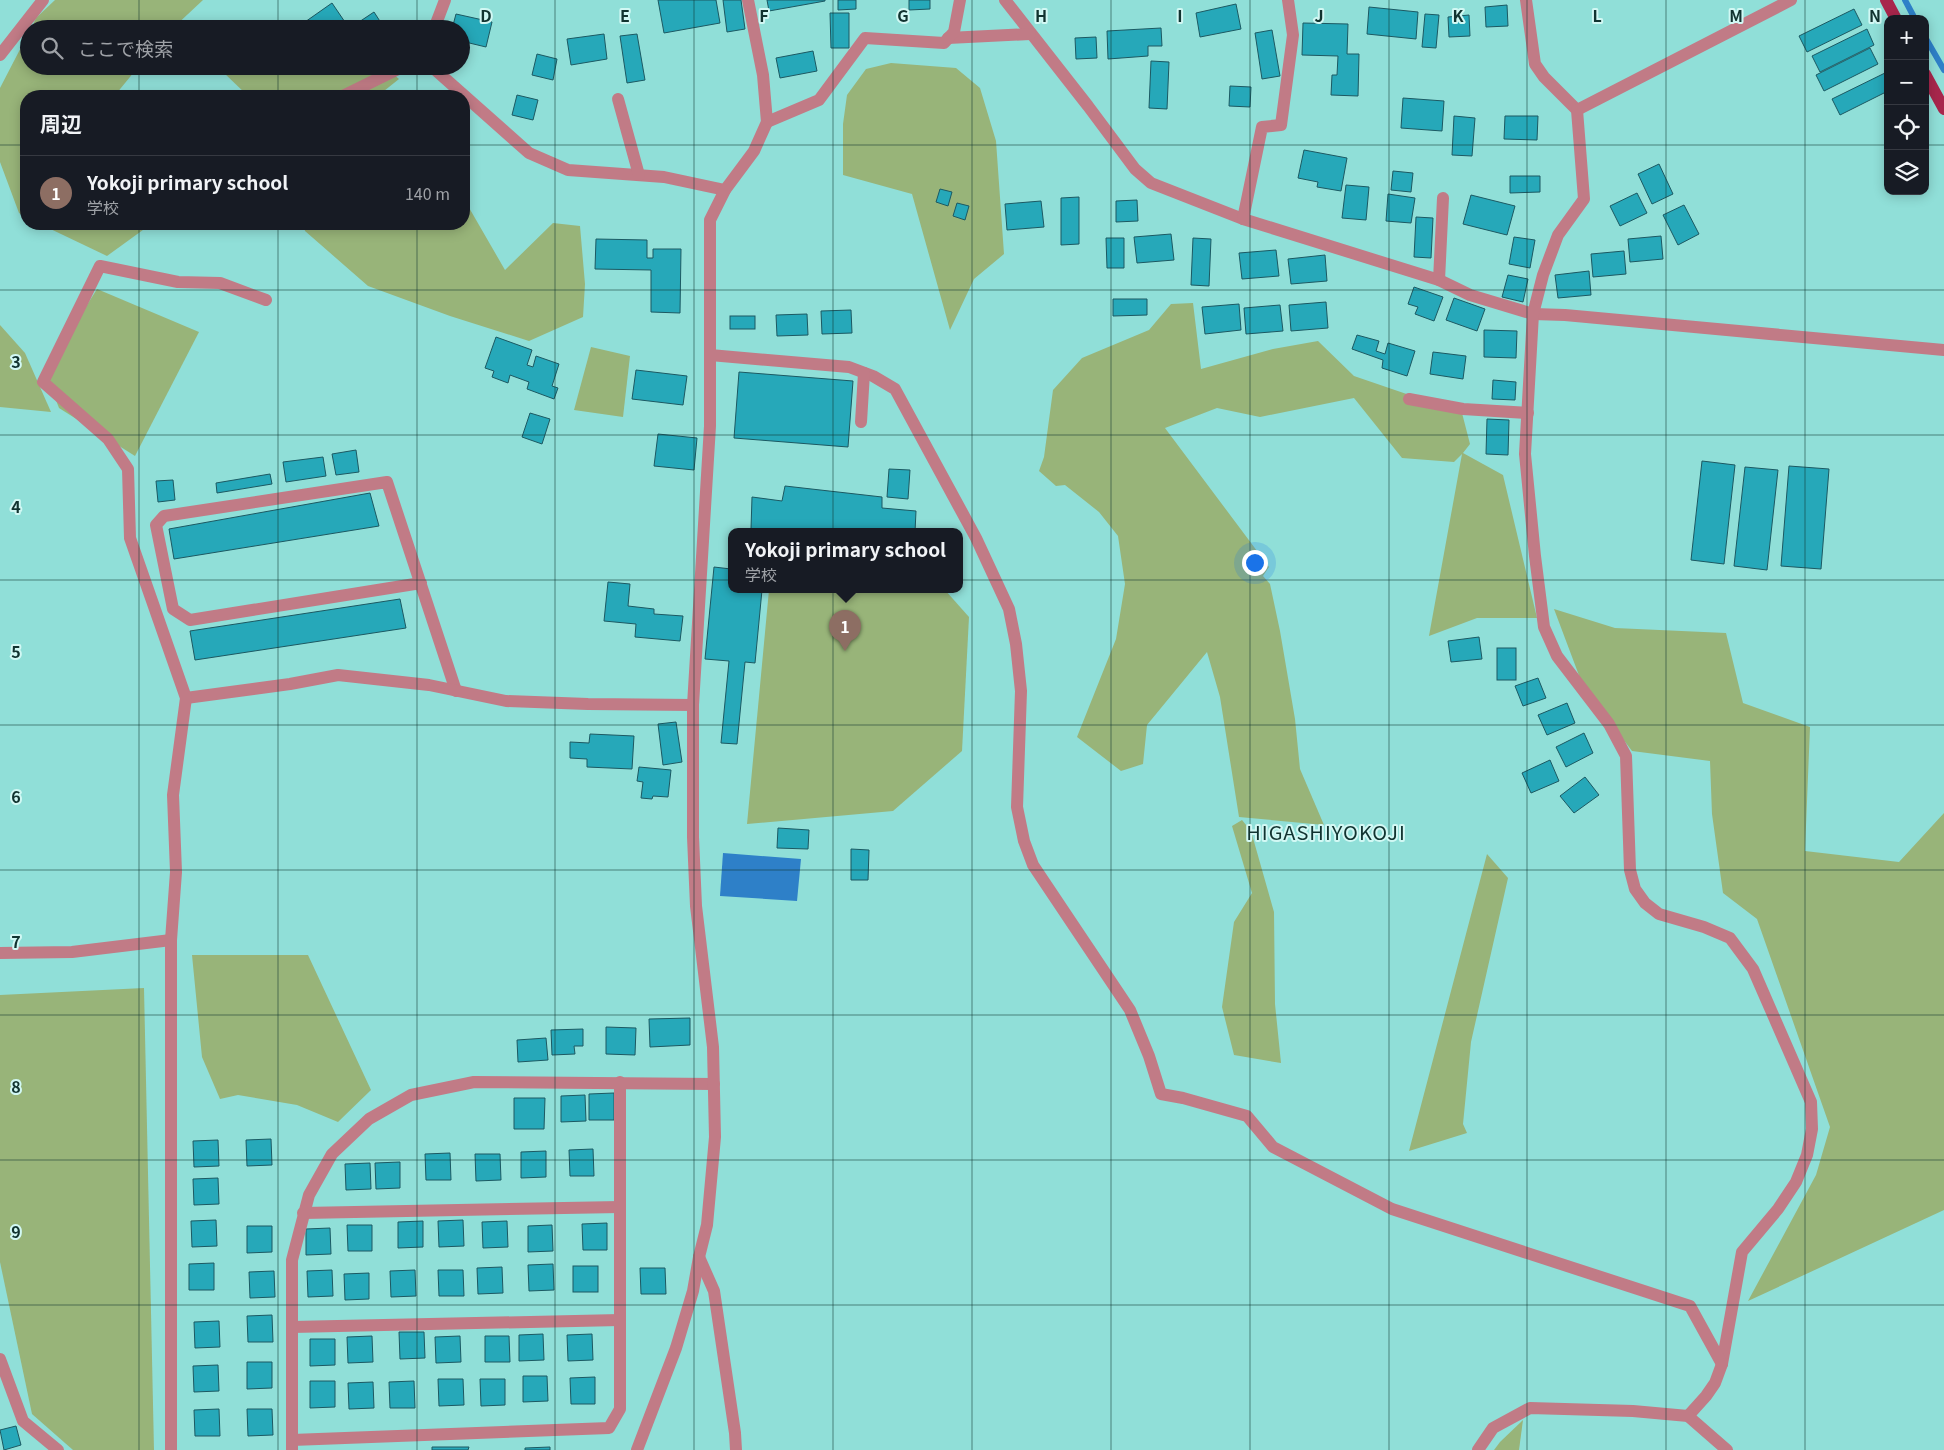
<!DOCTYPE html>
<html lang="ja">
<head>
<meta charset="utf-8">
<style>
	:root { --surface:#171b24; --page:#242831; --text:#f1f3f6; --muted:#9ea1a6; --line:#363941; --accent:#7c3aed }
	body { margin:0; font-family:Georgia,"Noto Sans JP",serif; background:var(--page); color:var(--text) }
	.controls { position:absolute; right:15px; top:15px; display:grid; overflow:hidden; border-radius:10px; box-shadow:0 2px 12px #0003 }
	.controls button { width:45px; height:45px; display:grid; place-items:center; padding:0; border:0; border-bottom:1px solid var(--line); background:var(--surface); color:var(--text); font:25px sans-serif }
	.you { position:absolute; left:1254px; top:562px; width:18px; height:18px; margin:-12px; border:4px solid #fff; border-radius:50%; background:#1a73e8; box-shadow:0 0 0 8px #1a73e833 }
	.badge { display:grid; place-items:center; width:32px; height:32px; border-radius:50%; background:var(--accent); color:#fff; font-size:16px; font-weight:700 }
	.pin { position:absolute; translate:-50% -41px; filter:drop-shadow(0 1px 2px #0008) }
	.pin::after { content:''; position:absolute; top:26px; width:18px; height:15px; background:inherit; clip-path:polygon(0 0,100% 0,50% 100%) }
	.popup { position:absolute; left:728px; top:528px; width:235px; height:65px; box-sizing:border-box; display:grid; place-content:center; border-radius:10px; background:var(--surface); filter:drop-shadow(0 1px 4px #0005); font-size:16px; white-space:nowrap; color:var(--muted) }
	.popup b { font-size:19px; color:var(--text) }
	.popup::after { content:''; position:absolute; left:50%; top:100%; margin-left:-10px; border:10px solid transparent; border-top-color:var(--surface) }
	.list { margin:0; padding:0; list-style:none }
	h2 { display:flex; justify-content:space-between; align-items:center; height:65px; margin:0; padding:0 20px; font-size:21px }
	h2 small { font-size:16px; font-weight:400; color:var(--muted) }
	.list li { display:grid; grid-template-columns:32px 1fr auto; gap:15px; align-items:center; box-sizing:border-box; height:75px; padding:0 20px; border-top:1px solid var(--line) }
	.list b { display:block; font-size:19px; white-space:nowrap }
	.list p { margin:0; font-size:16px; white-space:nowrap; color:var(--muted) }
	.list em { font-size:16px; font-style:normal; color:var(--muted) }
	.icon { flex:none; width:28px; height:28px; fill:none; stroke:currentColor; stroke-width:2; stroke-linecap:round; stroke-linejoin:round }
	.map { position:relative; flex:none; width:1944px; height:1450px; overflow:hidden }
	.search { position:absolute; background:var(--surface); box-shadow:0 2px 12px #0003; left:20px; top:20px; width:450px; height:55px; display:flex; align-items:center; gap:12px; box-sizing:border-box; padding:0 18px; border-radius:28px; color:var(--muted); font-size:19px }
	.panel { position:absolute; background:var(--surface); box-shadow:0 2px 12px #0003; left:20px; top:90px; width:450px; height:140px; border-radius:20px }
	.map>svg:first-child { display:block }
	.green { fill:#98b479 }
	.water { fill:#2e80c8 }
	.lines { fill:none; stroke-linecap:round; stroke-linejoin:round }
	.stream { stroke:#2e80c8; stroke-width:6 }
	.building { fill:#26a8b9; stroke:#1c5962 }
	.minor { stroke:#c17b86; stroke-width:12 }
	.major { stroke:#a8264c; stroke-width:12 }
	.grid { fill:none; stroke:#113330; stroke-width:1; stroke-opacity:0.55 }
	.labels { text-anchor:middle; stroke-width:4; stroke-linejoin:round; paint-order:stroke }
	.quarter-label { font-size:20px; letter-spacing:1px; fill:#113330; stroke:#d2f8f4 }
	.grid-label { font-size:16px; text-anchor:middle; font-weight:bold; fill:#113330; stroke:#d2f8f4; stroke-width:4; stroke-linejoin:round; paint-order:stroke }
</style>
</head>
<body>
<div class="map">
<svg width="1944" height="1450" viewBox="0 0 1944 1450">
	<rect width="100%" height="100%" fill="#90dfd8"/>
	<g class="green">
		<polygon points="55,0 203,0 172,29 31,29 36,18"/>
		<polygon points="29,32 29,66 139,66 116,94 116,96 26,96 26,217 19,213 0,162 0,88"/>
		<polygon points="891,63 956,68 980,88 996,141 1004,254 974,279 950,330 912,194 843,175 843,124 847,95 866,69"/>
		<polygon points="231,66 384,66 399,79 384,91 346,96 248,96 223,72"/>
		<polygon points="464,199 505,270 553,223 580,226 585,284 583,317 529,341 450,316 368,286 305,231 303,224 464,224"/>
		<polygon points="40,224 146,224 147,227 107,256"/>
		<polygon points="97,289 199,332 135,456 59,408 45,372"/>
		<polygon points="1193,303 1201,369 1273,349 1318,341 1354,376 1462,413 1470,444 1463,453 1503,475 1537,618 1477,618 1429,636 1462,454 1454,462 1402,458 1354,398 1260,417 1217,408 1165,428 1269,567 1263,576 1270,584 1280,631 1295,719 1300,769 1324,825 1239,817 1220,697 1207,652 1147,725 1143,764 1121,771 1077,737 1116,639 1125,584 1118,536 1099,512 1065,485 1056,486 1039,471 1044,457 1053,390 1082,358 1149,330 1171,304"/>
		<polygon points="0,325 25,353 51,412 0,407"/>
		<polygon points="591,347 630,356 623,417 574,410"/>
		<polygon points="769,590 945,590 969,617 962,751 893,811 747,824"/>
		<polygon points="1554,609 1615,628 1726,633 1743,703 1810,727 1805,851 1899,862 1944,813 1944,1210 1748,1301 1816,1175 1830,1127 1757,919 1723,893 1712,814 1710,761 1632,751 1583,686"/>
		<polygon points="1242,820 1251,831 1274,912 1275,1004 1281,1063 1234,1055 1222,1007 1234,922 1252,893 1232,826"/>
		<polygon points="1487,854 1508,878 1471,1042 1463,1124 1467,1133 1409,1151"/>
		<polygon points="192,955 308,955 371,1090 338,1122 297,1105 238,1095 220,1099 202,1057"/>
		<polygon points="144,988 154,1450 73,1450 32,1414 0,1262 0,995"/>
		<polygon points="1523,1420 1519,1450 1494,1450 1500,1442"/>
	</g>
	<polygon class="water" points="723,853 801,859 797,901 720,896"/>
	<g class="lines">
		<g class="stream">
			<polyline points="1905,0 1915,19"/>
			<polyline points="1925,37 1944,70"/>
		</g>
	</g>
	<g class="building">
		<polygon points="658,0 716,0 720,23 664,33"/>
		<polygon points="723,0 741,0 745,29 727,32"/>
		<polygon points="767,0 825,0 825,1 769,11"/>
		<polygon points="838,0 856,0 856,9 838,10"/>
		<polygon points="909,0 930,0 930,9 909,10"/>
		<polygon points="332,3 349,28 295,29"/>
		<polygon points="1236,4 1241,29 1200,37 1196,13"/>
		<polygon points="1507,5 1508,26 1486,27 1485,7"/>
		<polygon points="1369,7 1418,12 1416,39 1367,34"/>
		<polygon points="1854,9 1862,25 1807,52 1799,36"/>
		<polygon points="374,12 385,29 364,29 359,22"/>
		<polygon points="830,13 849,13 849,48 831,48"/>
		<polygon points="456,14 492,22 486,47 461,41 461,29 452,29"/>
		<polygon points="1425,14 1439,15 1436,48 1422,47"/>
		<polygon points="1469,15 1470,36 1449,37 1448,17"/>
		<polygon points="1303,23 1348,24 1347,54 1359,54 1358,96 1331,95 1332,75 1337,75 1338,56 1302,55"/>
		<polygon points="1161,28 1162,46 1148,46 1148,56 1108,59 1107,31"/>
		<polygon points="1867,29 1874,45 1820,72 1812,56"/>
		<polygon points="1272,30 1280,76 1262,79 1255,33"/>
		<polygon points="604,34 607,59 571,65 567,39"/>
		<polygon points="637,34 645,80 627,83 620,36"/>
		<polygon points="1096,37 1097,58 1076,59 1075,38"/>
		<polygon points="1870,48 1878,64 1824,91 1816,75"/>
		<polygon points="813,51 817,71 780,78 776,58"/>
		<polygon points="537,54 557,59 553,80 532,75"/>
		<polygon points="1151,61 1169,62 1167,109 1149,108"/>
		<polygon points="1887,72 1888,91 1840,115 1832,99"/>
		<polygon points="1230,86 1251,87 1250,107 1229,106"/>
		<polygon points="517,95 538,100 533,120 512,115"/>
		<polygon points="1403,98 1444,101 1442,131 1401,128"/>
		<polygon points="1454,116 1475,118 1472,156 1452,155"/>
		<polygon points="1505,116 1538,116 1537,140 1504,139"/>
		<polygon points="1304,150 1347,158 1341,191 1317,187 1318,182 1298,178"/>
		<polygon points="1659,164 1673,194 1652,204 1638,174"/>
		<polygon points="1393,171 1413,173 1411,192 1391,190"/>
		<polygon points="1510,176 1540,176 1540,192 1510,193"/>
		<polygon points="1346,185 1369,187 1366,220 1342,218"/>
		<polygon points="940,189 952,192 948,206 936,202"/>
		<polygon points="1637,193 1647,213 1620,226 1610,206"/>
		<polygon points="1388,194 1415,198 1411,223 1386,221"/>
		<polygon points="1471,195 1515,206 1507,235 1463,224"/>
		<polygon points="1079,197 1079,244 1061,245 1061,198"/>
		<polygon points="1137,200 1138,221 1116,222 1116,201"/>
		<polygon points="1041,201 1044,227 1007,230 1005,204"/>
		<polygon points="957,203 969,206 965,220 953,216"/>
		<polygon points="1684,205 1699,234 1678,245 1663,215"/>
		<polygon points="1416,217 1433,218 1431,258 1414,257"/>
		<polygon points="1171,234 1174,260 1137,263 1134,237"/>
		<polygon points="1661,236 1663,259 1630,262 1628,239"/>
		<polygon points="1514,237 1535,240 1530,268 1509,264"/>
		<polygon points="1106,238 1124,238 1124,268 1107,268"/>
		<polygon points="1193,238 1211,239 1209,286 1191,285"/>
		<polygon points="596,239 647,240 647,258 653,258 653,249 681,249 680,313 651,312 651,270 595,269"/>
		<polygon points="1276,250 1279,276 1242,279 1239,253"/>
		<polygon points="1624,251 1626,274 1593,277 1591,254"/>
		<polygon points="1325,255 1327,281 1291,284 1288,259"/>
		<polygon points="1589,271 1591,295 1558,298 1555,275"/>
		<polygon points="1508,275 1528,279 1523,302 1502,297"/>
		<polygon points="1414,287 1443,297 1434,321 1415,314 1418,307 1408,304"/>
		<polygon points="1454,298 1485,309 1477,331 1446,320"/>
		<polygon points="1113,299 1147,299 1147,315 1113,316"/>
		<polygon points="1326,302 1328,328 1291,331 1289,305"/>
		<polygon points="1239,304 1241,330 1205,334 1202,307"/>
		<polygon points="1280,305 1283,331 1246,334 1244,308"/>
		<polygon points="851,310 852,333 822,334 821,311"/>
		<polygon points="807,314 808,335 777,336 776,315"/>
		<rect x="730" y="316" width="25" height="13"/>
		<polygon points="1484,330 1517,331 1516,358 1484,357"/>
		<polygon points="1357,335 1379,341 1376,351 1385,354 1388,343 1415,351 1407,376 1382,368 1383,360 1352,349"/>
		<polygon points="496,337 532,350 527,365 533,367 536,356 559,364 552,386 558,388 554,399 527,389 529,382 510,375 508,383 492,377 494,371 485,368"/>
		<polygon points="1433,352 1466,356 1463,379 1430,374"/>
		<polygon points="636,370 687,376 683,405 632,399"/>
		<polygon points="739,372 853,381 848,447 734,438"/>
		<polygon points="1493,380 1516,382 1515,400 1492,399"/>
		<polygon points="530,413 550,419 542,444 522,437"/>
		<polygon points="1487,419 1509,420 1508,455 1486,454"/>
		<polygon points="658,434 697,438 694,470 654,466"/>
		<polygon points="356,450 359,472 336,475 332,454"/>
		<polygon points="323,457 326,476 286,482 283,462"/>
		<polygon points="1702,461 1735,465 1724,564 1691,560"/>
		<polygon points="1789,466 1829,469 1821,569 1781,566"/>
		<polygon points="1745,467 1778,470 1767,570 1734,566"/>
		<polygon points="889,469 910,470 908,499 887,497"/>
		<polygon points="270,474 272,484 217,493 216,483"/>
		<polygon points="173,480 175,500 158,502 156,481"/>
		<polygon points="785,486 882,497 882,508 916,511 915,532 781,532 751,529 752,497 782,501"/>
		<polygon points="370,493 379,526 174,559 169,529"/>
		<polygon points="714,567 731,569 731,590 762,590 755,663 745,662 737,744 721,743 729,661 705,659"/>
		<polygon points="608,582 630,584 628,606 654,609 654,614 683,616 680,641 635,637 636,624 604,621"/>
		<polygon points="400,599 406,628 195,660 190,631"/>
		<polygon points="1479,637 1482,659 1451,662 1448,641"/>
		<rect x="1497" y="648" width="19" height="32"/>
		<polygon points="1538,678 1546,698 1523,706 1515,686"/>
		<polygon points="1567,703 1575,723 1547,735 1538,715"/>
		<polygon points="676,722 682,762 663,765 658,724"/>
		<polygon points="1584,733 1593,753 1566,767 1556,747"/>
		<polygon points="590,734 634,736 632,769 587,767 587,759 570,758 570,742 589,743"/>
		<polygon points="1550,760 1559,781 1531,793 1522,773"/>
		<polygon points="639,767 671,770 668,797 653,796 652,799 641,798 643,782 637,781"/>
		<polygon points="1585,777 1599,795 1574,813 1560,796"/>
		<polygon points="778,828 809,830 808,849 777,848"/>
		<polygon points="851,849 869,850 868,880 851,880"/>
		<polygon points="690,1018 690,1045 650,1047 649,1019"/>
		<polygon points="606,1027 636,1028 635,1055 606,1054"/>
		<polygon points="583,1029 583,1046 574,1046 575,1054 552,1055 551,1030"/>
		<polygon points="546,1038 548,1060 518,1062 517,1040"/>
		<polygon points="614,1093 614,1120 589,1120 589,1094"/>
		<polygon points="585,1095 586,1121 561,1122 561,1096"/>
		<polygon points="514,1098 545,1098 544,1129 514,1129"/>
		<polygon points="271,1139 272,1165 247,1166 246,1140"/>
		<polygon points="218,1140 219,1166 194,1167 193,1141"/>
		<polygon points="593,1149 594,1176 570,1176 569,1150"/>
		<polygon points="546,1151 546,1177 521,1178 521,1152"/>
		<polygon points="450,1153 451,1180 426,1180 425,1154"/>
		<polygon points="475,1154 500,1154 501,1180 476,1181"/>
		<polygon points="400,1162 400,1188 376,1189 375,1163"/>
		<polygon points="370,1163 371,1189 346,1190 345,1164"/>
		<polygon points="218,1178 219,1204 194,1205 193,1179"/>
		<polygon points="216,1220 217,1246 192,1247 191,1221"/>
		<polygon points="463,1220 464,1246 439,1247 438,1221"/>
		<polygon points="423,1221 423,1247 398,1248 398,1222"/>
		<polygon points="507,1221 508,1247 483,1248 482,1222"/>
		<polygon points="607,1223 607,1250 583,1250 582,1224"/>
		<polygon points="347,1225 372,1225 372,1251 348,1251"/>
		<polygon points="552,1225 553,1251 528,1252 528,1226"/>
		<polygon points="247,1226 272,1226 272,1252 247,1253"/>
		<polygon points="330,1228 331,1254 306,1255 306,1229"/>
		<polygon points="214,1263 214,1290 189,1290 189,1264"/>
		<polygon points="553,1264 554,1290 529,1291 528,1265"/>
		<rect x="573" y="1266" width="25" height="26"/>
		<polygon points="502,1267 503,1293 478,1294 477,1268"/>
		<polygon points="640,1268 665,1268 666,1294 641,1294"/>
		<polygon points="332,1270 333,1296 308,1297 307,1271"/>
		<polygon points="415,1270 416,1296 391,1297 390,1271"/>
		<polygon points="438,1270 463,1270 464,1296 439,1296"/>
		<polygon points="274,1271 275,1297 250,1298 249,1272"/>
		<polygon points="369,1273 369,1299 345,1300 344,1274"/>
		<polygon points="272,1315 273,1342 248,1342 247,1316"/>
		<polygon points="219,1321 220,1347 195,1348 194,1322"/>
		<polygon points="399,1332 424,1332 425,1358 400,1359"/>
		<polygon points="543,1334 544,1360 519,1361 519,1335"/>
		<polygon points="592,1334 593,1360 568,1361 567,1335"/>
		<polygon points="372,1336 373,1362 348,1363 347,1337"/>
		<polygon points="460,1336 461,1362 436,1363 435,1337"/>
		<polygon points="485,1336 509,1336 510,1362 485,1362"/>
		<polygon points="310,1339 335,1339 335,1365 310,1366"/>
		<polygon points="247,1362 272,1362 272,1388 247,1389"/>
		<polygon points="218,1365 219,1391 194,1392 193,1366"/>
		<polygon points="523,1376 547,1376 548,1401 523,1402"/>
		<polygon points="595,1377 595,1404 571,1404 570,1378"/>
		<polygon points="438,1379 463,1379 464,1405 439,1406"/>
		<polygon points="480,1379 505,1379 505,1405 481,1406"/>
		<polygon points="310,1381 335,1381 335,1407 310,1408"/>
		<polygon points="414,1381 415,1408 390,1408 389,1382"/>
		<polygon points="373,1382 374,1408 349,1409 348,1383"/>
		<polygon points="219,1409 220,1436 195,1436 194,1410"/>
		<polygon points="247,1409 272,1409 273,1435 248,1436"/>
		<polygon points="16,1426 21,1445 4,1450 0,1430"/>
		<polygon points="432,1447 469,1447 468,1450 432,1450"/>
		<polygon points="550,1447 550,1450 525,1450 525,1448"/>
	</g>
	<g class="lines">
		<g class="minor">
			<polyline points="1005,0 1088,106 1135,169 1151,183 1243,219 1439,280 1470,295 1533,314 1565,315 1944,350"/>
			<polyline points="1526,0 1535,64 1544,77 1577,110 1584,199 1558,235 1543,275 1533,314 1525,454 1535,556 1544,627 1557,656 1609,724 1626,756 1630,870 1635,889 1645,903 1659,914 1704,927 1730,938 1753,969 1811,1102 1812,1129 1807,1155 1796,1182 1778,1209 1742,1252 1722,1364 1715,1383 1706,1396 1688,1416"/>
			<polyline points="434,29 445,0"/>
			<polyline points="948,38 1030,34"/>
			<polyline points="0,55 43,0"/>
			<polyline points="431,66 529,153 568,170 664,177 725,190"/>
			<polyline points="343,96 404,66"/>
			<polyline points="618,99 639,175"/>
			<polyline points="1577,110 1791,0"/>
			<polyline points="767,122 819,100 865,38 944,43 954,32 960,0"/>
			<polyline points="1243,219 1262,127 1281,125 1293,35 1288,0"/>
			<polyline points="1439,280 1443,198"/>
			<polyline points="710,355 849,367 873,376 895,389 976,538 1009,609 1016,644 1021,691 1017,807 1024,841 1033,865 1130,1010 1149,1056 1161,1094 1183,1098 1247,1116 1273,1147 1392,1209 1690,1306 1722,1364"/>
			<polyline points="1409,399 1463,409 1528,413"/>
			<polyline points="861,422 864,373"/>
			<polyline points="421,583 190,620 173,609 156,525 164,516 387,482 456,691"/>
			<polyline points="186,698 290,684 338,675 429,685 506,701 588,704 693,705"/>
			<polyline points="0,953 72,952 171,940"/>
			<polyline points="303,1213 620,1207"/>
			<polyline points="699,1257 714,1291 735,1433 736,1450"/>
			<polyline points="292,1327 620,1320"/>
			<polyline points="0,1359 23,1421 58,1450"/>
			<polyline points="292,1440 609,1428 620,1409 620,1082"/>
			<polyline points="171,1450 171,940 176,872 173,795 186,698 130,538 128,469 108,439 43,382 100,266 178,282 220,283 266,300"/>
			<polyline points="292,1450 292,1260 309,1195 332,1154 369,1119 411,1095 474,1082 714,1084"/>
			<polyline points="637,1450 676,1348 693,1291 699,1257 707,1225 715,1137 713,1047 696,906 693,837 693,705 710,426 710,220 725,190 754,151 767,122 763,75 748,0"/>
			<polyline points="1478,1450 1493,1428 1530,1408 1633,1411 1688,1416 1727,1450"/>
		</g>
		<g class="major">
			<polyline points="1886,0 1896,19"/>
			<polyline points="1925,74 1944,109"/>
		</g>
	</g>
	<path class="grid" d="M 139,0 L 139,29M 278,0 L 278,29M 417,0 L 417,29M 555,0 L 555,1450M 694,0 L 694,1450M 833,0 L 833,1450M 972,0 L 972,1450M 1111,0 L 1111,1450M 1250,0 L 1250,1450M 1389,0 L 1389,1450M 1527,0 L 1527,1450M 1666,0 L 1666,1450M 1805,0 L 1805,1450M 139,66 L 139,96M 278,66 L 278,96M 417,66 L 417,96M 0,145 L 26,145M 464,145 L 1888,145M 1925,145 L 1944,145M 139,224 L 139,1450M 278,224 L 278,1450M 417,224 L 417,1450M 0,290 L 1944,290M 0,435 L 1944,435M 0,580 L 1944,580M 0,725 L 1944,725M 0,870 L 1944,870M 0,1015 L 1944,1015M 0,1160 L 1944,1160M 0,1305 L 1944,1305"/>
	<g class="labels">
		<g class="quarter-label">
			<text x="1326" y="840">HIGASHIYOKOJI</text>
		</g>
	</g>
	<g class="grid-label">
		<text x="486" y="22">D</text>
		<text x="625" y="22">E</text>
		<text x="764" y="22">F</text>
		<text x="903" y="22">G</text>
		<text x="1041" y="22">H</text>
		<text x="1180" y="22">I</text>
		<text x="1319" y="22">J</text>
		<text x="1458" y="22">K</text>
		<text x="1597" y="22">L</text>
		<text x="1736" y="22">M</text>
		<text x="1875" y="22">N</text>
		<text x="16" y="368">3</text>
		<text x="16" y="513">4</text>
		<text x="16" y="658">5</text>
		<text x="16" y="803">6</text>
		<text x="16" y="948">7</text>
		<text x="16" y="1093">8</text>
		<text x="16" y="1238">9</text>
	</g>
</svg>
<div class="controls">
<button>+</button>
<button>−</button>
<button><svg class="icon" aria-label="locate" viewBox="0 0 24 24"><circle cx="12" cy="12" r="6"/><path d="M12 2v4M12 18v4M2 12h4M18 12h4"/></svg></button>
<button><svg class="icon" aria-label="layers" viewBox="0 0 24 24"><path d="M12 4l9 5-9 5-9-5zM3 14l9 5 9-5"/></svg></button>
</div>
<div class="you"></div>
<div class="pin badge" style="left:845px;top:651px;background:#8d6e63">1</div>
<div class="popup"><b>Yokoji primary school</b>学校</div>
<div class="search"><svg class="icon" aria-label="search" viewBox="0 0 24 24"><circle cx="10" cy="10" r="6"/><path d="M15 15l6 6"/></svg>ここで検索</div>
<section class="panel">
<h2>周辺<small></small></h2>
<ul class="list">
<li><span class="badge" style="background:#8d6e63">1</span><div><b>Yokoji primary school</b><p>学校</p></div><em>140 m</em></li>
</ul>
</section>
</div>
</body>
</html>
